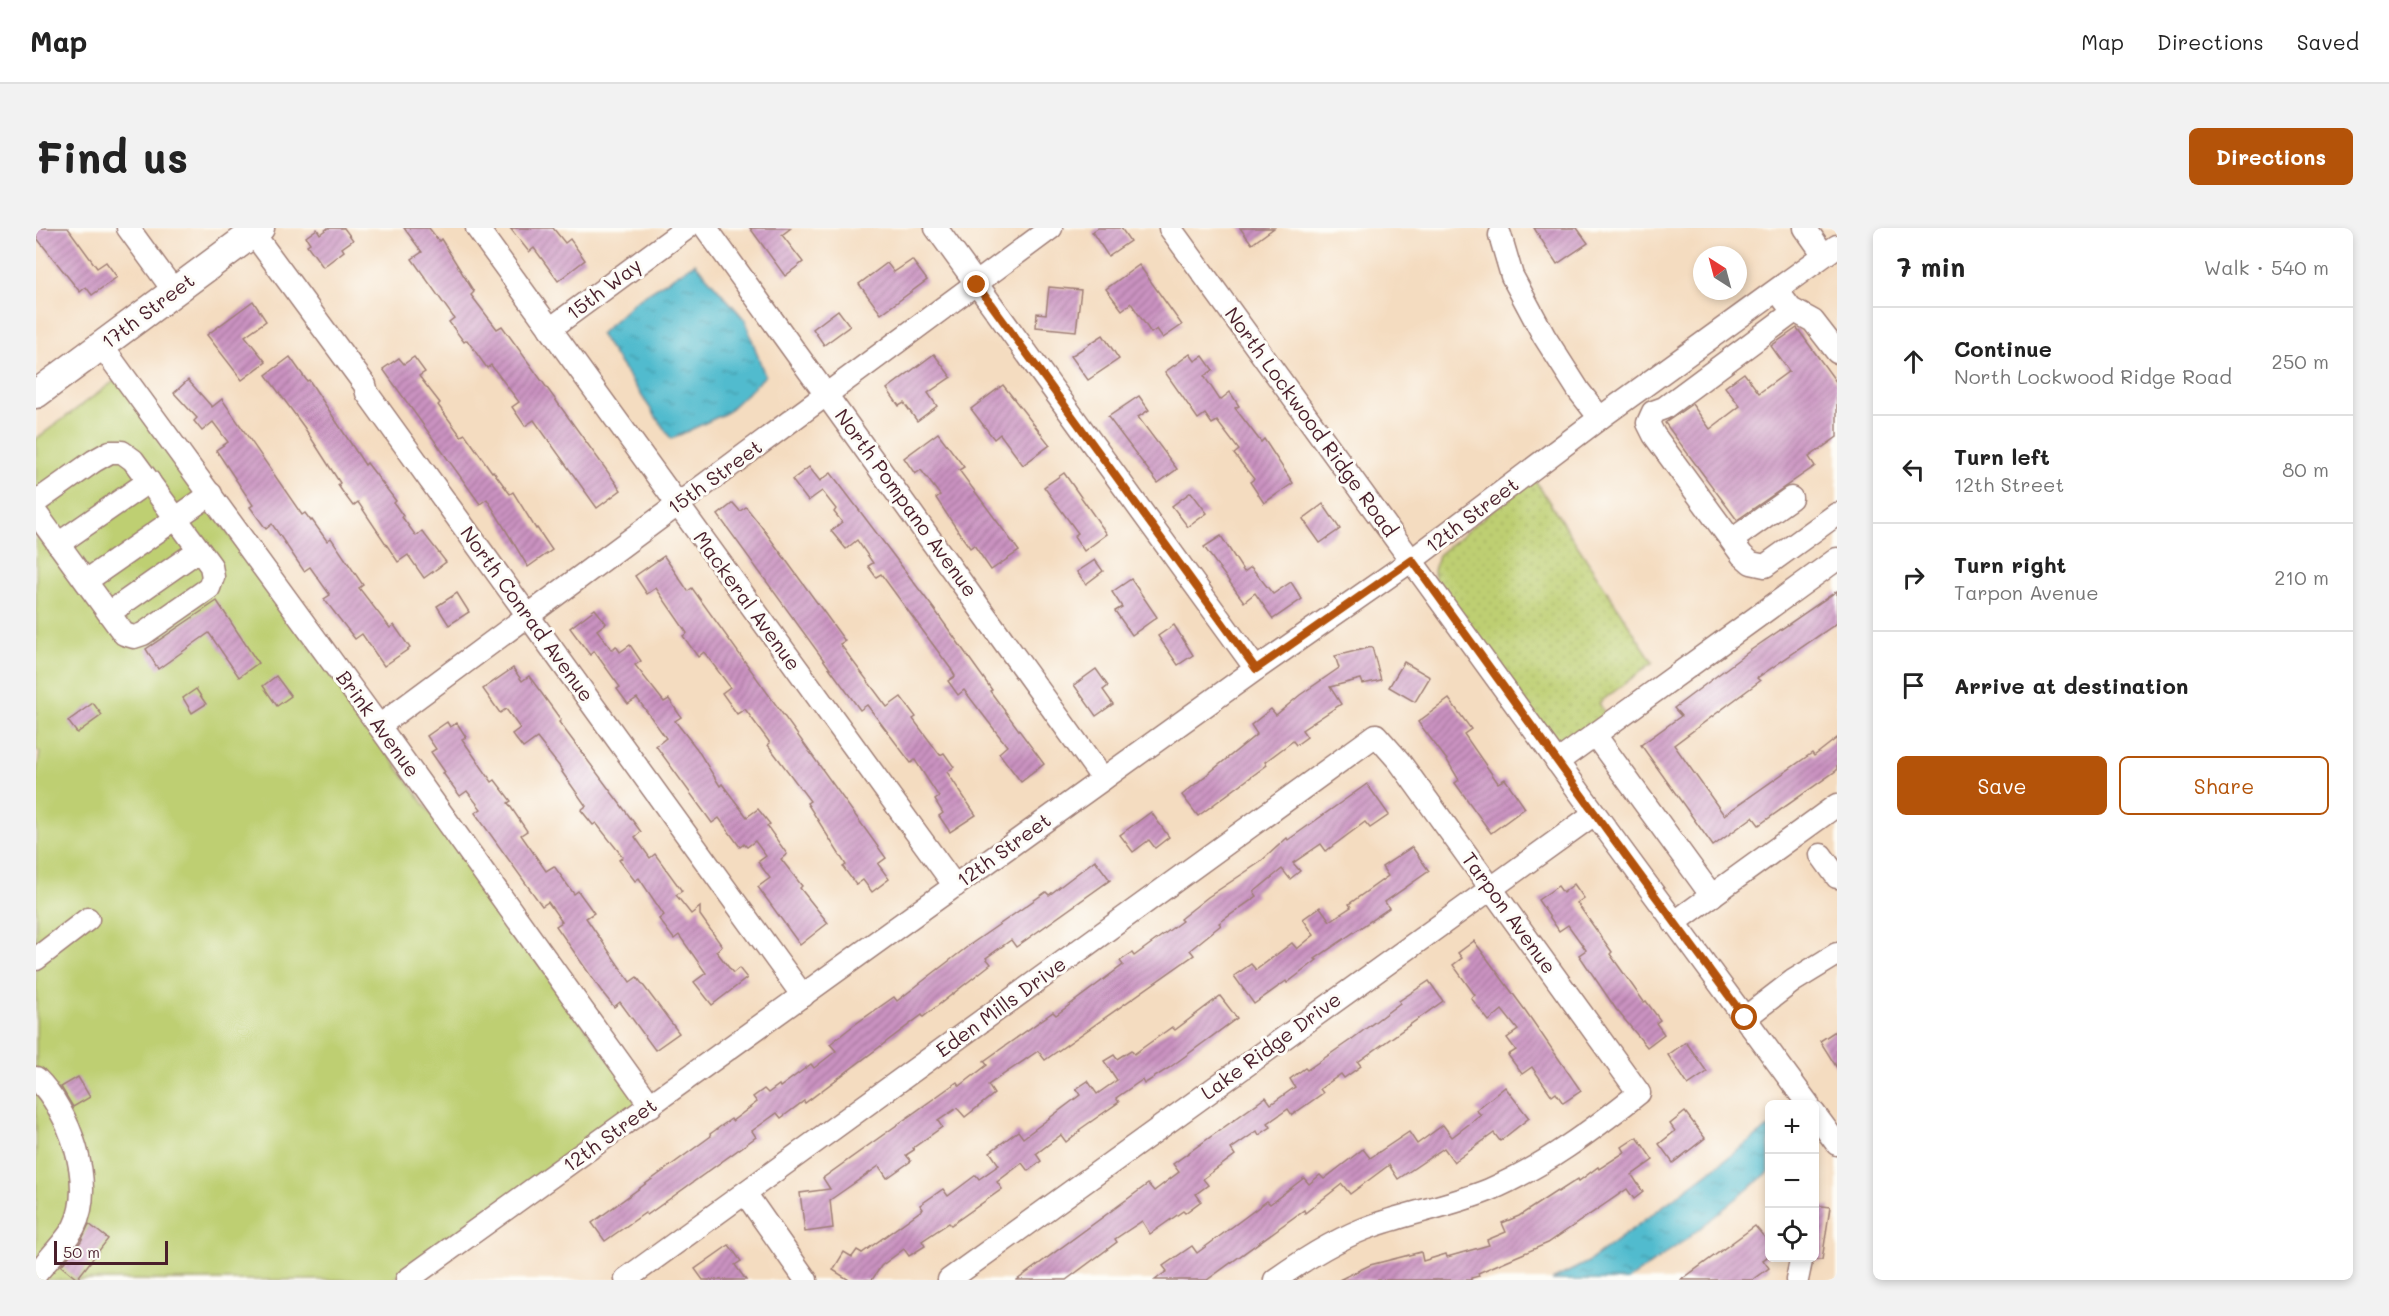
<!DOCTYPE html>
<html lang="en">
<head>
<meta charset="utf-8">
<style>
	:root { --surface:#fff; --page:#f2f2f2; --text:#222; --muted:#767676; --line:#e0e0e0; --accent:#b45309 }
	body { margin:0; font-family:Mali,sans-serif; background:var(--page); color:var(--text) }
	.controls { position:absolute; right:18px; bottom:18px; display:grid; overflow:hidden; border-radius:9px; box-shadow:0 3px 9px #0003 }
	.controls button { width:54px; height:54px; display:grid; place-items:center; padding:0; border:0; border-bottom:2px solid var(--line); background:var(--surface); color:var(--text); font:30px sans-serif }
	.compass { position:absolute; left:1657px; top:18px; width:54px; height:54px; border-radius:50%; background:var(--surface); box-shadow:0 3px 9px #0003; rotate:324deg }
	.scale { position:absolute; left:18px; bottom:15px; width:114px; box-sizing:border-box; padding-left:6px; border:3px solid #4a1f2b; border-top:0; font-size:16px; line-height:21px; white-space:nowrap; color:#4a1f2b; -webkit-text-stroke:4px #fdfcf7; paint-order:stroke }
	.stop { position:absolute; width:18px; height:18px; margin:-14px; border:4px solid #b45309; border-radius:50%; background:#fff }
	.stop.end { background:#b45309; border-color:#fff; box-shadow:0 2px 6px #0008 }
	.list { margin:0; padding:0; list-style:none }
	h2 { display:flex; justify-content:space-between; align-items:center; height:78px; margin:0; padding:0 24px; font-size:26px }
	h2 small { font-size:20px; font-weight:400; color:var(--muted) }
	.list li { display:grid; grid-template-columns:39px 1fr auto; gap:18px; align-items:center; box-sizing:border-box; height:108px; padding:0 24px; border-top:2px solid var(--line) }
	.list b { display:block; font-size:22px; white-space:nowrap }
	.list p { margin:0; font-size:20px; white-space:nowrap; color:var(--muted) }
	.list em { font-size:20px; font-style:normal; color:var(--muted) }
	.actions { display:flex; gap:12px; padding:18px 24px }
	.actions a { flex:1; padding:14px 0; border:2px solid var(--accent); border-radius:9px; text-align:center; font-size:21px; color:var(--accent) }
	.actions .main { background:var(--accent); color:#fff }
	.icon { flex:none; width:33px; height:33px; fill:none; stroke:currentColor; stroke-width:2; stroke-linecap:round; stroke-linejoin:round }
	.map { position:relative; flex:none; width:1801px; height:1052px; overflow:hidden; border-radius:9px }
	header { display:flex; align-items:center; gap:36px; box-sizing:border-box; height:84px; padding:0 30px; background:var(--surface); border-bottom:2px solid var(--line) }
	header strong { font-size:28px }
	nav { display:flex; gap:33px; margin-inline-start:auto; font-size:21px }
	.intro { display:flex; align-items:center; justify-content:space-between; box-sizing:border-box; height:144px; padding:0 36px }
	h1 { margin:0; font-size:42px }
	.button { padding:15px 27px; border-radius:9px; background:var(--accent); color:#fff; font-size:21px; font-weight:700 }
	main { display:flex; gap:36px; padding:0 36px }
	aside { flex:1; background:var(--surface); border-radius:9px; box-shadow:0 3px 9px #0003 }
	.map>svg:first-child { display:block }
	.grass { fill:url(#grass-dots); stroke:#84774e; stroke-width:1.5 }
	.green { fill:#becf72; stroke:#84774e; stroke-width:1.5 }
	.water { fill:url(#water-ripples); stroke:#4e6d7c; stroke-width:1.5 }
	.building { fill:url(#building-hatch) }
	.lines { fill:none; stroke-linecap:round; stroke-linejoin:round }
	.minor-casing { stroke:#9f7e76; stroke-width:25 }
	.major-casing { stroke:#9f7e76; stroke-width:31 }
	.minor { stroke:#fff; stroke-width:22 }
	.major { stroke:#fff; stroke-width:28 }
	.route { stroke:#b45309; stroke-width:8 }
	.labels { text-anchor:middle; stroke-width:6; stroke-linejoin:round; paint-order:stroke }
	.street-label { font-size:20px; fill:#4a1f2b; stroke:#fdfcf7 }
</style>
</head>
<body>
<header>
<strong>Map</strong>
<nav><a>Map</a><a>Directions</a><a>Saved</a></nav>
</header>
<div class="intro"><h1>Find us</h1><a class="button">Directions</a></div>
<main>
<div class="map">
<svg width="1801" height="1052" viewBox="0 0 1801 1052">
	<defs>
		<pattern id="grass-dots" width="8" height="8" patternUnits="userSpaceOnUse" patternTransform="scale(1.5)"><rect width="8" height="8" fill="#becf72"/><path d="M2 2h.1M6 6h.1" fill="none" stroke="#a5b163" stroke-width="1.8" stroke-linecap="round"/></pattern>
		<pattern id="water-ripples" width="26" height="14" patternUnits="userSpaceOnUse" patternTransform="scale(1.5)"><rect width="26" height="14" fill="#51bbce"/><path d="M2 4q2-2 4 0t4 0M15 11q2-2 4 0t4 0" fill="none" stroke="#4597a7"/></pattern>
		<pattern id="building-hatch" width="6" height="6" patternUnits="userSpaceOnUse" patternTransform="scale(1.5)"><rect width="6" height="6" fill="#ca93c1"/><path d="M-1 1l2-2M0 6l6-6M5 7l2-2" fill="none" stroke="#a6779d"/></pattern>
	</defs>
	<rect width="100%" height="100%" fill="#fdfcf7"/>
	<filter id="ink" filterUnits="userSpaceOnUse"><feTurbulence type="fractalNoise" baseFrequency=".0167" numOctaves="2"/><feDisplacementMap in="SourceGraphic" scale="12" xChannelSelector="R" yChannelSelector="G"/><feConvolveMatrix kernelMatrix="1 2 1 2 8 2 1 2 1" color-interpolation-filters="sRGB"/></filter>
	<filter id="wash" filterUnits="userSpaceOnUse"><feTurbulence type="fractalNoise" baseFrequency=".008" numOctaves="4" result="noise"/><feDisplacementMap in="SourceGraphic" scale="24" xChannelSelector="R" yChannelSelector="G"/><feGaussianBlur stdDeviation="1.35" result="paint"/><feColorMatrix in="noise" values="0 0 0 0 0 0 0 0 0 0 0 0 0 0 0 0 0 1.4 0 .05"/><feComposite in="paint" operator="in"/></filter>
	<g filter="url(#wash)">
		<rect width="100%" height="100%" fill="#f4dcc0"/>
		<polygon class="grass" points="1497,249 1617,434 1563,475 1570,487 1521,518 1399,352 1398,343 1402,327"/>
		<polygon class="green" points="81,151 604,875 356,1052 0,1052 0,547 4,524 0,522 0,211"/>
		<g class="water">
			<polygon points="659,35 709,92 729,148 690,185 635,211 564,106 599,73"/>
			<polygon points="1733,899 1733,944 1652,1010 1592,1052 1516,1052 1552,1034"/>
		</g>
		<g id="blocks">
			<g class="building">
				<polygon points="0,0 32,0 61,40 70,34 81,49 56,67 50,59 44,64 0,9"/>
				<polygon points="292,0 308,0 317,12 306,20 308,23 287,39 271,17 274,15 270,9 281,1 284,6"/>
				<polygon points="368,0 393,0 403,13 405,11 438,64 435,67 461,101 466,98 585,262 561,280 498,192 489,198 476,179 483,174 455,137 451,140 431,112 428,114 413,94 418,90 376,31 386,24"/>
				<polygon points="474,0 517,0 529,15 534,11 549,32 522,53 498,20 493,24"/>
				<polygon points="714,0 755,0 746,7 767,34 749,48"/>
				<polygon points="1062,0 1085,0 1094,13 1072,28 1056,4"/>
				<polygon points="1204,0 1238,0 1216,16"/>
				<polygon points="1498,0 1541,0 1552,15 1521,36"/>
				<polygon points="876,32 891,52 845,86 823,56 851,35 858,44"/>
				<polygon points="1103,37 1146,97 1127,110 1121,101 1115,105 1095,75 1086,82 1070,61"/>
				<polygon points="1013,59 1045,62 1040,103 1000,99 1001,85 1010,86"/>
				<polygon points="217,73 230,93 209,108 230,134 206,152 171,107"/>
				<polygon points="802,82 814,98 788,117 777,101"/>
				<polygon points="1761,100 1801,155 1801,209 1773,229 1779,238 1701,292 1629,195 1656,176 1674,201 1704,178 1689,159 1708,145 1723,165 1753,143 1735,118"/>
				<polygon points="1067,107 1083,131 1052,152 1035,128"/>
				<polygon points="898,126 915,149 892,165 901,178 881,193 868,175 863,178 851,161"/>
				<polygon points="1154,126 1159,133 1167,128 1177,142 1168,148 1184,172 1194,164 1203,178 1199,180 1225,214 1228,211 1257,255 1228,275 1214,254 1218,251 1198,226 1203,222 1181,193 1176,196 1169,186 1162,191 1129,144"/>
				<polygon points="254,129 271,153 273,152 329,237 331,235 360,273 358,275 367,288 366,289 380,308 386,303 410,334 388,350 372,327 362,334 322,274 317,278 306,263 302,257 304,255 268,199 230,147"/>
				<polygon points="378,129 389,144 383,148 404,175 402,177 425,208 429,206 456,244 457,243 474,266 477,264 500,301 501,300 516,322 492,339 451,271 444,276 347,141 363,130 368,136"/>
				<polygon points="152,152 176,179 186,171 266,287 269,285 275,293 276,292 291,313 295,310 327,357 323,360 354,400 358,397 374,420 348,438 326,406 319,411 288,371 294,367 274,339 268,343 236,296 230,301 214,279 217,277 180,222 192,214 177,194 166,203 158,193 161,190 138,165"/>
				<polygon points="967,157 1014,217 987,237 964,206 958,211 935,181"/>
				<polygon points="1103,168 1113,182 1102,189 1141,241 1122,255 1072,189"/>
				<polygon points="902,205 928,239 923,242 983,323 955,342 938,317 934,320 924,306 900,270 904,267 885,242 879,246 868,230"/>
				<polygon points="773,239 784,253 795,245 898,381 956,462 954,463 1008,536 985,554 963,525 971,518 928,462 922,467 912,453 919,448 915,441 845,346 840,349 832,338 837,335 821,312 810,321 795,303 806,294 798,284 800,281 786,263 772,273 756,252"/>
				<polygon points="1028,245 1071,306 1048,323 1038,308 1042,305 1008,259"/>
				<polygon points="1155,264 1171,285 1152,299 1136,278"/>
				<polygon points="697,275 704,283 710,279 725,298 809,413 804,416 851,479 865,469 880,489 877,491 904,527 908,525 918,539 911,544 940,587 914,604 903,588 907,585 899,572 903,569 879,532 875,535 831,477 824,482 682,287"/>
				<polygon points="1287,276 1304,301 1284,315 1267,291"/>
				<polygon points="1185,308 1208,344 1215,339 1237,366 1255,354 1266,371 1237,391 1219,365 1208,374 1168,319"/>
				<polygon points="628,328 652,363 656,360 850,630 842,636 853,651 836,664 827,652 820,657 807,639 810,637 771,575 774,573 732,517 734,515 709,481 701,486 686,465 694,459 668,424 662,429 647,408 651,405 620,360 611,366 599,348"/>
				<polygon points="1059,332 1067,343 1050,356 1041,344"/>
				<polygon points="1095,351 1121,389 1096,407 1079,383 1086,379 1076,364"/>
				<polygon points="1801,363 1801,395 1721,450 1724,453 1638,517 1688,587 1776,525 1778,528 1801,510 1801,542 1723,597 1717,589 1677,618 1605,517 1645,488 1638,480 1715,422"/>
				<polygon points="421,365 433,384 413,397 401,378"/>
				<polygon points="181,373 222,435 203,449 173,405 122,441 110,421"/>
				<polygon points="559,381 570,395 561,402 576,422 580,418 584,424 594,417 605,433 599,437 628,474 633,471 645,489 639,493 661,521 684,558 686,556 711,589 722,581 734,596 731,598 751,626 745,631 766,658 764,660 792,695 764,717 722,659 734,650 722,634 730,628 719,613 711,619 708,616 704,619 683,590 676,595 620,518 630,510 601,470 592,476 581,461 584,459 558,423 554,427 534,400"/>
				<polygon points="1138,397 1157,427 1142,437 1122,408"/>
				<polygon points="1336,419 1345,452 1327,456 1325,451 1294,459 1305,476 1266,502 1271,509 1260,517 1257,513 1229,534 1231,537 1162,588 1146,567 1221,506 1215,497 1235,481 1240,487 1264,467 1303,440 1299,428"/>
				<polygon points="1368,434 1394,449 1379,474 1353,459"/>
				<polygon points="477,440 486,453 493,448 525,492 523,494 605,604 599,609 614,630 619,626 646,663 640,667 655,686 664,679 664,687 686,718 680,723 697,745 703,740 711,750 676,777 658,754 670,745 643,707 638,711 623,691 628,687 603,650 599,653 583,632 587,629 560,595 557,597 545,582 550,578 526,544 527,543 501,510 487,520 476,506 484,500 470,481 464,485 447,461"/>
				<polygon points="1060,441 1072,458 1067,462 1077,476 1060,488 1038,457"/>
				<polygon points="240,448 255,468 241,478 227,458"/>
				<polygon points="160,461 170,476 156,485 147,470"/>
				<polygon points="1413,471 1435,501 1428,506 1462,555 1469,551 1489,580 1455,605 1419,555 1423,552 1411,532 1382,494"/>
				<polygon points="57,475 66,487 41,505 32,493"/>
				<polygon points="411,494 414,499 421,495 430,509 426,511 456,554 459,552 475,573 472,575 491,603 485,607 510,643 518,638 538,666 542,663 558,685 550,690 594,754 601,749 643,805 619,822 584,774 578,779 566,764 520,698 526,694 512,674 506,678 439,585 445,581 431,563 424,568 407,545 409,544 395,524 400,521 391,508"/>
				<polygon points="1331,556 1353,587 1334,600 1329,594 1290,623 1285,616 1257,635 1264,643 1254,651 1246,641 1218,664 1221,668 1183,695 1185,697 1154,722 1158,727 1009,832 1002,823 952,857 958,866 929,889 921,880 902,893 906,899 877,920 878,922 870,927 875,933 851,950 843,938 794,972 797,1000 769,1004 764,965 794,961 787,950 921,854 924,858 951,837 948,833 1017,784 1020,787 1087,737 1084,733 1096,725 1098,728 1146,693 1144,691 1172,669 1223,635 1251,610 1252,612"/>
				<polygon points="1115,584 1133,609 1119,620 1113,612 1097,624 1084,607"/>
				<polygon points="1376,619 1393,643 1349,674 1353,680 1279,731 1281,732 1251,755 1250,753 1218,776 1198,748 1215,736 1220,742 1256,715 1261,721 1278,707 1267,691 1284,679 1294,693 1315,679 1313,676 1352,648 1346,639"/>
				<polygon points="1059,632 1074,652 980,719 975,712 950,730 955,736 887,789 886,787 769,875 768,873 745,890 741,885 716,903 720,909 611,987 609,985 569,1013 556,995 675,908 674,906 695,891 696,893 721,874 717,869 728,861 732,865 743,857 744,859 775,836 778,840 800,823 794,816 818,797 858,769 861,773 935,716 1010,664 1013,667"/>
				<polygon points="1538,656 1548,670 1541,675 1576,724 1574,726 1608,774 1610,773 1624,792 1620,795 1628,806 1611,819 1580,781 1543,727 1550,722 1532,697 1523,703 1502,672 1522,658 1527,665"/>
				<polygon points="1438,713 1489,782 1545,863 1527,875 1520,865 1516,868 1496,839 1486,846 1472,827 1480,822 1471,810 1482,802 1466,782 1453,793 1435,770 1439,767 1417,737 1426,730 1422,725"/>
				<polygon points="1393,753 1407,773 1322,834 1325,838 1308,850 1305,846 1284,861 1287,865 1256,887 1252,881 1232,895 1235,899 1223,907 1221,903 1195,921 1199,927 1167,951 1172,957 1160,966 1165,973 1149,985 1147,983 1114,1006 1106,993 1079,1011 1081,1014 1030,1052 981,1052 1112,956 1118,963 1143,944 1137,936 1230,869 1235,876 1259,859 1254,851 1269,840 1271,842 1316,811 1364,775 1363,773"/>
				<polygon points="1184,768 1201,790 1133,840 1108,856 1106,852 1080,870 1083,874 1043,902 1044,903 1030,914 1025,907 1000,926 1005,933 992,943 986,935 961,954 966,961 915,997 913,995 886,1013 889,1018 873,1028 868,1021 845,1038 836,1052 813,1052 797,1042 808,1024 816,1029 821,1022 826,1025 887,981 884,977 907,961 912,968 940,947 943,951 963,937 954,924 982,903 987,910 1044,867 1040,861 1052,853 1061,866 1081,852 1068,833 1078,827 1081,831 1095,822 1098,826 1136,799 1139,802"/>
				<polygon points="1801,802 1801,840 1784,813"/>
				<polygon points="1650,814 1671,844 1652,857 1632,827"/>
				<polygon points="42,849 54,869 37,879 25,859"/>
				<polygon points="1469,859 1493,890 1464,913 1458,905 1418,934 1408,920 1362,951 1353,937 1314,966 1306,956 1269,985 1268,982 1171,1052 1119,1052 1131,1043 1127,1038 1156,1018 1161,1025 1231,973 1234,976 1268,950 1273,956 1284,947 1288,951 1327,921 1334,930 1373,904 1381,916 1407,897 1416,909 1445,887 1440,882"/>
				<polygon points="1649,884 1669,910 1637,935 1623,916 1639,903 1634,896"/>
				<polygon points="1601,909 1617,932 1596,947 1607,964 1598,971 1591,961 1512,1015 1442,1045 1443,1048 1435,1050 1435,1052 1303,1052 1334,1037 1385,1024 1387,1033 1410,1026 1411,1029 1453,1017 1451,1012 1470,1004 1466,995 1483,988 1521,963 1522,964 1542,951 1543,953 1562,939 1563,941 1589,924 1586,919"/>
				<polygon points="1779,977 1794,979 1786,1032 1779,1032"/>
				<polygon points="53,996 72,1011 41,1051 25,1038 45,1013"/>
				<polygon points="1719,998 1734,1016 1734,1027 1727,1032 1733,1040 1717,1052 1645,1052"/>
				<polygon points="693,1017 705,1033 699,1037 710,1052 667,1052 659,1041"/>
			</g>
		</g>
	</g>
	<g filter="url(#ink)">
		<use href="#blocks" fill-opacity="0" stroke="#9f7e76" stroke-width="1.5"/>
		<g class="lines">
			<defs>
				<g id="minor">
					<polyline points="92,0 138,63"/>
					<polyline points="441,0 919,658"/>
					<polyline points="670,0 1067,551"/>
					<polyline points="900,0 1220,441"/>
					<polyline points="1134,0 1573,605 1772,876"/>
					<polyline points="1769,0 1788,27"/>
					<polyline points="217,5 329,157 331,165 767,768"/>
					<polyline points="1464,7 1476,48 1508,108 1543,163 1564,190"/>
					<polyline points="1746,69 1755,81 1777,93 1801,124"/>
					<polyline points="1755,81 1752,88 1628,180 1617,184 1612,195 1618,207 1706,327 1715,335 1729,338 1801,286"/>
					<polyline points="514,101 651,0"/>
					<polyline points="65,117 343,498 615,878"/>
					<polyline points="0,274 58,233 74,224 86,224 97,232 175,338 177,349 173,360 107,406 98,409 88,406 0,285"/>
					<polyline points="1696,312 1755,270"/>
					<polyline points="22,316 113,253"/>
					<polyline points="50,353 175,266"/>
					<polyline points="73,385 163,322"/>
					<polyline points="343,498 1015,0"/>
					<polyline points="1559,507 1676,668"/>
					<polyline points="1521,534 1801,331"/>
					<polyline points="1785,627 1801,649"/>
					<polyline points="1638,695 1801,577"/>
					<polyline points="0,731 52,691"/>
					<polyline points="1709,790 1757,753 1801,726"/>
					<path d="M 0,850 C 33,882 60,955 38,999 C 30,1014 11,1032 0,1046"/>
					<polyline points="1778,885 1801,916"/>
					<polyline points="709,965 770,1052"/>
					<path d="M 590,1051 L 1340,507 L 1363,533 L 1603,865 C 1558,901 1507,939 1453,962 C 1416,977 1377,984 1339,997 C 1303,1009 1270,1030 1239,1052"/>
					<polyline points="371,1052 1220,441 1376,332 1564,190 1801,18"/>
					<polyline points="913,1052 1558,586"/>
					<polyline points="1761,1052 1765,1033"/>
				</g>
				<polyline id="major" points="0,166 224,0"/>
			</defs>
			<use href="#minor" class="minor-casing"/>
			<use href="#major" class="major-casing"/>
			<use href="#minor" class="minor"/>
			<use href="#major" class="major"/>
		</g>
	</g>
	<g class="lines" filter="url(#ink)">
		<polyline class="route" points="941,57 1220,441 1376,332 1573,605 1709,790"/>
	</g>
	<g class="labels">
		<g class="street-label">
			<text transform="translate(568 61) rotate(-37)" y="7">15th Way</text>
			<text transform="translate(112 83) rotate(-37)" y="7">17th Street</text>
			<text transform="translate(1275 194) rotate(54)" y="7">North Lockwood Ridge Road</text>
			<text transform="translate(679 249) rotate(-36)" y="7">15th Street</text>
			<text transform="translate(870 275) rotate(54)" y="7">North Pompano Avenue</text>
			<text transform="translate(1436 287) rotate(-37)" y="7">12th Street</text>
			<text transform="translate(711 373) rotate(54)" y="7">Mackeral Avenue</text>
			<text transform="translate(491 386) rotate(54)" y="7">North Conrad Avenue</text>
			<text transform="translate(342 496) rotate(54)" y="7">Brink Avenue</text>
			<text transform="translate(968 622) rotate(-36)" y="7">12th Street</text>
			<text transform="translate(1473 685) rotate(54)" y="7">Tarpon Avenue</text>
			<text transform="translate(965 779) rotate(-36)" y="7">Eden Mills Drive</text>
			<text transform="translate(1235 818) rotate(-36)" y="7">Lake Ridge Drive</text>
			<text transform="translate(574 907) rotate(-36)" y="7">12th Street</text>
		</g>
	</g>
</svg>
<div class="controls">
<button>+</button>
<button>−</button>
<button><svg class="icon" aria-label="locate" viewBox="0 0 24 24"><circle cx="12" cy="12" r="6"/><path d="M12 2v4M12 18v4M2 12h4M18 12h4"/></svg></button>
</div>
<svg class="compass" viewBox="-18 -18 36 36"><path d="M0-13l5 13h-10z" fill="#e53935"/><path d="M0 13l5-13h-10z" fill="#767676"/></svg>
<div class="scale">50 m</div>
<div class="stop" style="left:1709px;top:790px"></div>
<div class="stop end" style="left:941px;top:57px"></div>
</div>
<aside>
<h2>7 min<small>Walk · 540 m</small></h2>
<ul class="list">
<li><svg class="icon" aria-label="ahead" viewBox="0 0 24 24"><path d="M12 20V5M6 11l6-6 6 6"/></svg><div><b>Continue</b><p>North Lockwood Ridge Road</p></div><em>250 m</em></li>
<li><svg class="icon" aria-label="left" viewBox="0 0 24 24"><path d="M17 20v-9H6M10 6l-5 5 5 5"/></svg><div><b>Turn left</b><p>12th Street</p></div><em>80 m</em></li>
<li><svg class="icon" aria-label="right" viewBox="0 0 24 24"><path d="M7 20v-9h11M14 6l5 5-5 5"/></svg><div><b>Turn right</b><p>Tarpon Avenue</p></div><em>210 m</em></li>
<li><svg class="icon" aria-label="arrive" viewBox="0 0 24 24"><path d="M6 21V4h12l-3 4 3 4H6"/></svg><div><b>Arrive at destination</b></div></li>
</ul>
<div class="actions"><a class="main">Save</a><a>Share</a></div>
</aside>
</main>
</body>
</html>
